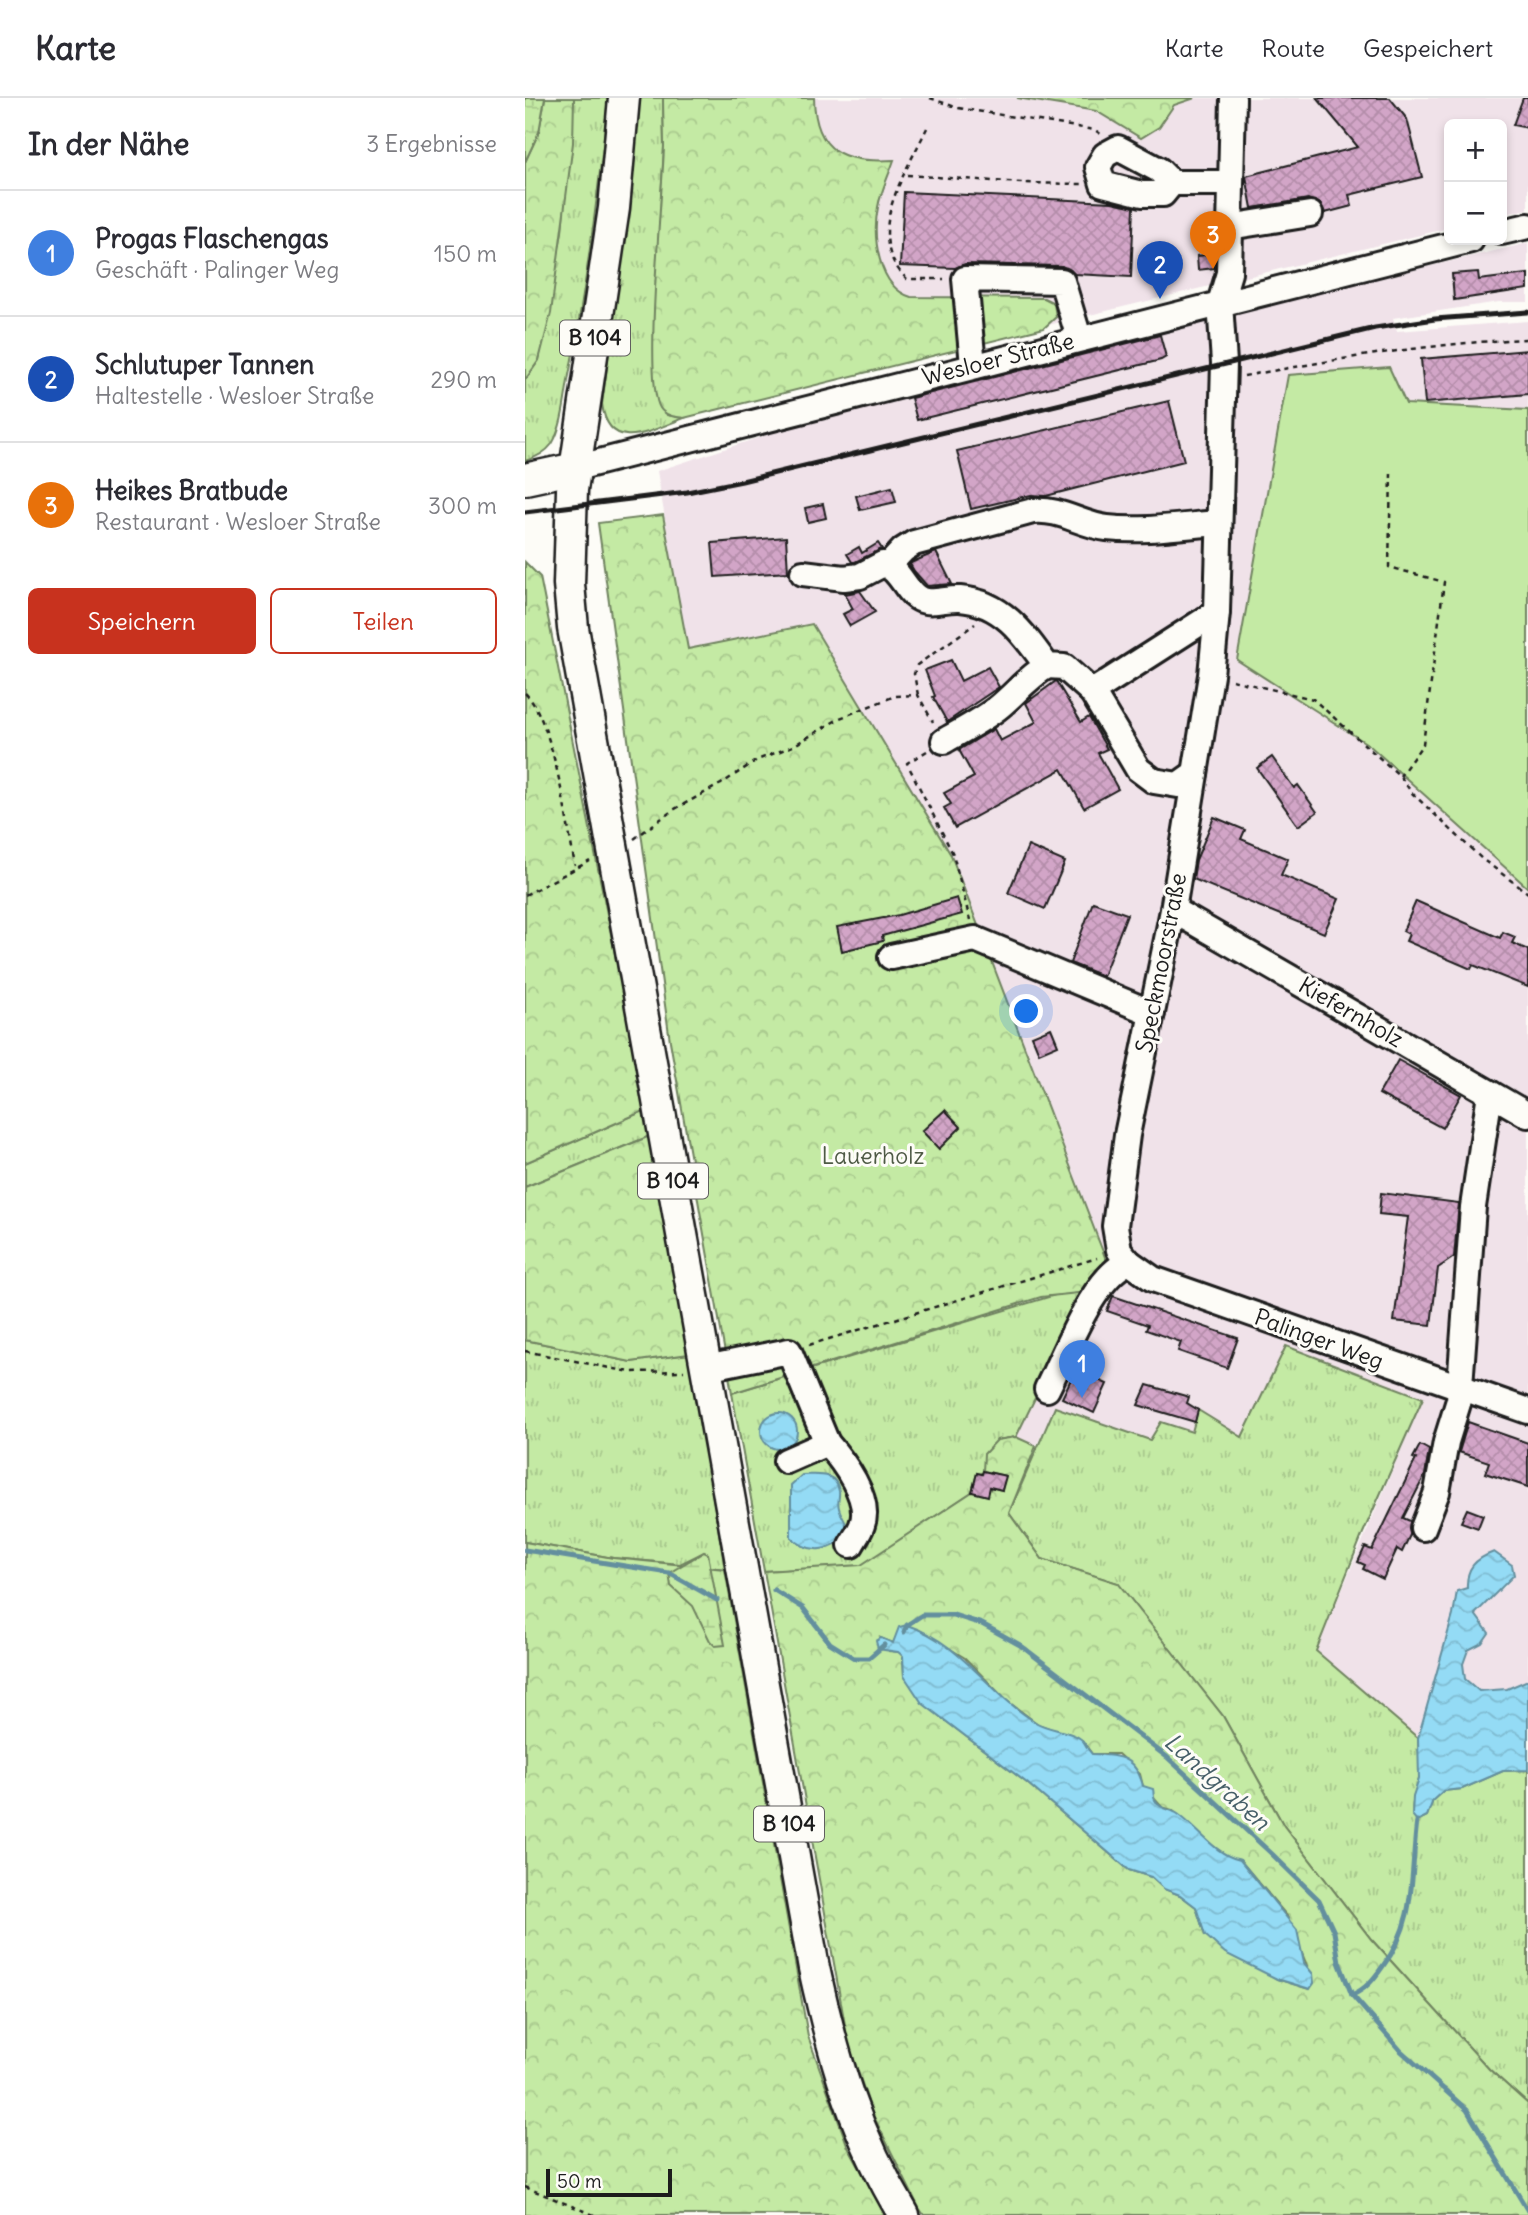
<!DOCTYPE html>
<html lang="de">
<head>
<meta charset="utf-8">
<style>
	:root { --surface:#fff; --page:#f7f7f7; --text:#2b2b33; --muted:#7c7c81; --line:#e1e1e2; --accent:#c8321e }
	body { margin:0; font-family:Delius,sans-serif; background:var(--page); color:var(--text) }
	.controls { position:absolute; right:21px; top:21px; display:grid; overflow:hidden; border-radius:10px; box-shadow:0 4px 10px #0003 }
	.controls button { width:63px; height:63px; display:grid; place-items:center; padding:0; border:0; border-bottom:2px solid var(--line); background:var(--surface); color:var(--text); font:35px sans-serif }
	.scale { position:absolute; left:21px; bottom:18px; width:126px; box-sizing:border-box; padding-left:7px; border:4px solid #1c1c1c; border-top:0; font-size:19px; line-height:24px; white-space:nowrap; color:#1c1c1c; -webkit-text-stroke:5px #fdfcf7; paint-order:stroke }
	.you { position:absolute; left:502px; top:914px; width:24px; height:24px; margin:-18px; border:5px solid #fff; border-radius:50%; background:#1a73e8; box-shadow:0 0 0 10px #1a73e833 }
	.badge { display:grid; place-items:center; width:46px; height:46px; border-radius:50%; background:var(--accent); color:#fff; font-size:23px; font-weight:700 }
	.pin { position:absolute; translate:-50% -58px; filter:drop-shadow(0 2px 4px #0008) }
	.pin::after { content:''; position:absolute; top:37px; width:24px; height:21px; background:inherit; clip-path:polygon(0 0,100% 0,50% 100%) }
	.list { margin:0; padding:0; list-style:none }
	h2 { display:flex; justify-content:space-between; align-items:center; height:91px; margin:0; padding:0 28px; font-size:30px }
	h2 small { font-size:23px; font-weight:400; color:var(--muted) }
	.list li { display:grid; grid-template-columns:46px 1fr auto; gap:21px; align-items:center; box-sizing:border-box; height:126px; padding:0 28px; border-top:2px solid var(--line) }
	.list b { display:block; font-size:26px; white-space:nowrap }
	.list p { margin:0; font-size:23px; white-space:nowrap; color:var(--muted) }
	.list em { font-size:23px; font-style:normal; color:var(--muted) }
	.actions { display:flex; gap:14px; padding:21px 28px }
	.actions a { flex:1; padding:16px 0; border:2px solid var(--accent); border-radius:10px; text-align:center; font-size:24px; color:var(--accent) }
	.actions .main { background:var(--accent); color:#fff }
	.map { position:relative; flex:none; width:1003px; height:2117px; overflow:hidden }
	header { display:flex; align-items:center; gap:42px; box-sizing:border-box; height:98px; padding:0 35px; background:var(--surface); border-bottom:2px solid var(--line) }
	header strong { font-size:33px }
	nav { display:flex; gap:38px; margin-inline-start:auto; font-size:24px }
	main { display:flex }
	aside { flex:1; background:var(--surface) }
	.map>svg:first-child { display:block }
	.built { fill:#f0e2e9 }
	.grass { fill:url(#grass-tufts); stroke:#708360; stroke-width:2 }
	.forest { fill:url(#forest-crowns); stroke:#708360; stroke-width:2; fill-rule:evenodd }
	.wetland { fill:url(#wetland-marsh); stroke:#708360; stroke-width:2 }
	.green { fill:#c4eaa4; stroke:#708360; stroke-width:2 }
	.water { fill:url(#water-waves); stroke:#648f9e; stroke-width:2 }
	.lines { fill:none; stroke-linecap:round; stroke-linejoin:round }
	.stream { stroke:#648f9e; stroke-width:5 }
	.building { fill:url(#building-cross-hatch); stroke:#1c1c1c; stroke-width:2 }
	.minor-casing { stroke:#1c1c1c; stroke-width:30 }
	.major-casing { stroke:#1c1c1c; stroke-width:35 }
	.path { stroke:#1c1c1c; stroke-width:2.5; stroke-dasharray:5 5; stroke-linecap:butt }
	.minor { stroke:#fdfcf7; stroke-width:24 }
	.major { stroke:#fdfcf7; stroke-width:30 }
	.rail { stroke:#1c1c1c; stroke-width:5 }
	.labels { text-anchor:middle; stroke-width:6; stroke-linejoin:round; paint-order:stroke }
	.shield { fill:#fdfcf7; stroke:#605f5e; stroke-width:2 }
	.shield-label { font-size:21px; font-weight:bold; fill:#1c1c1c }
	.street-label { font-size:23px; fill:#1c1c1c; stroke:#fdfcf7 }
	.park-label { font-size:23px; fill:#4e5a45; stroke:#fdfcf7 }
	.water-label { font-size:24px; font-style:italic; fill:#465f68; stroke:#fdfcf7 }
</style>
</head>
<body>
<header>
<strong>Karte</strong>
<nav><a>Karte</a><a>Route</a><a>Gespeichert</a></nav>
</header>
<main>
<aside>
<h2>In der Nähe<small>3 Ergebnisse</small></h2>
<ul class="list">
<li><span class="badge" style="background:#3f7fe0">1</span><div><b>Progas Flaschengas</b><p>Geschäft · Palinger Weg</p></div><em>150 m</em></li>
<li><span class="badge" style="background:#1a4fb4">2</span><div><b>Schlutuper Tannen</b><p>Haltestelle · Wesloer Straße</p></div><em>290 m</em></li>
<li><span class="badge" style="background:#e8710a">3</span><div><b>Heikes Bratbude</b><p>Restaurant · Wesloer Straße</p></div><em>300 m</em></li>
</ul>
<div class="actions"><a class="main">Speichern</a><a>Teilen</a></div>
</aside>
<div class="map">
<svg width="1003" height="2117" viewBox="0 0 1003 2117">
	<defs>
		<pattern id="grass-tufts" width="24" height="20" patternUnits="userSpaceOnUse" patternTransform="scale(1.75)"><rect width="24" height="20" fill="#c4eaa4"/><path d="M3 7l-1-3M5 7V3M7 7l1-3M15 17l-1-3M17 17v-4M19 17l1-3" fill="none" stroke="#a8c88d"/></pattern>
		<pattern id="forest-crowns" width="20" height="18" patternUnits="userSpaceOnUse" patternTransform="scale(1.75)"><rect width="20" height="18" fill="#c4eaa4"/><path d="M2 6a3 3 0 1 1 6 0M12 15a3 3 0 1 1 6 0" fill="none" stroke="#a8c88d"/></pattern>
		<pattern id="wetland-marsh" width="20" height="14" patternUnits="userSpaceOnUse" patternTransform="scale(1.75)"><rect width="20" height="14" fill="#c4eaa4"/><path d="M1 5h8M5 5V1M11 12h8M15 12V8" fill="none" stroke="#a8c88d"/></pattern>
		<pattern id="water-waves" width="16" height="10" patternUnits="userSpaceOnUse" patternTransform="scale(1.75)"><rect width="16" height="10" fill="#94dbf5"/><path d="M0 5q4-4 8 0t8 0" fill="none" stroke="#7fbbd1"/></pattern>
		<pattern id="building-cross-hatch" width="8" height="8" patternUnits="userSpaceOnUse" patternTransform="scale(1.75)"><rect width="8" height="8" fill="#d2a5c7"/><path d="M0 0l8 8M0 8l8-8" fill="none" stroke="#b48daa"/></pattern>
	</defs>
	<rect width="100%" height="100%" fill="#fdfcf7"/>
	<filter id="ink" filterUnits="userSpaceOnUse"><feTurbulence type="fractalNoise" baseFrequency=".0143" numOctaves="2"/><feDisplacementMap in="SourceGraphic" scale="14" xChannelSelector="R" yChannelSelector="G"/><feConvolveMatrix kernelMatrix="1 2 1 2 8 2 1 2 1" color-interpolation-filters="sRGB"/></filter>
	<g filter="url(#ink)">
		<g class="built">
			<polygon points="123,0 1003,0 1003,111 977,117 977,26 924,26 924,130 156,316"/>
			<polygon points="1003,145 1003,204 974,204 868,220 872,233 1003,223 1003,312 881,306 712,561 844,647 1003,790 1003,1582 982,1591 954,1593 940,1581 938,1566 943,1552 957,1545 950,1517 967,1497 981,1488 941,1478 942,1491 928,1505 928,1517 893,1640 791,1553 898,1300 761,1248 717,1339 673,1312 667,1334 625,1342 530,1309 511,1348 491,1339 562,1194 162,551 132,373 381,291"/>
		</g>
		<g class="grass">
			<path d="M 49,0 L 83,0 C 74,91 62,183 45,272 C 40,295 39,326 27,346 C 21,354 10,360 0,363 L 0,282 L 14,262 L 37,134 Z"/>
			<path d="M 112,0 L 138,0 L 139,49 L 131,182 L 130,283 L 142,317 L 159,320 C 127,332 84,358 77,306 L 103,111 Z"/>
			<polygon points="121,1012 125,1038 0,1089 0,1065"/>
			<polygon points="540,1194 562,1194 491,1339 472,1342 457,1376 452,1375 447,1394 336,1468 239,1473 207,1295"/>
			<polygon points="0,1242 106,1264 164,1256 200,1471 185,1469 183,1456 179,1454 155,1466 88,1460 0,1444"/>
			<path d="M 761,1248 L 898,1300 L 838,1435 L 791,1553 L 893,1640 C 893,1652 896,1667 894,1680 C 893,1695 881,1708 892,1723 L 902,1718 L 908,1702 L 918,1693 L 937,1691 L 978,1673 L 1003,1672 L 1003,2006 L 964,1971 L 846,1841 L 759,1728 L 698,1618 L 593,1485 L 517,1461 L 484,1415 L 530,1309 L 625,1342 L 636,1324 L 667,1334 L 673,1312 L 717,1339 Z"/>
		</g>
		<g class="forest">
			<polygon points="20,0 49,0 48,45 26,215 14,262 0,282 0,64 14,34"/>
			<path d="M 138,0 L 289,0 C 290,56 321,65 369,62 C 364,77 356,93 353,109 C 347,139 353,189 386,199 L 519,200 L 529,205 L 531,219 L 519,230 L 159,320 C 151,319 140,318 135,310 C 118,283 138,92 139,48 C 139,32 138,16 138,0 Z"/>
			<polygon points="492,0 670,0 649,7 634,29 616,40 571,13"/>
			<polygon points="138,417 163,551 287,526 426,757 583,1167 562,1194 516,1199 207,1295 145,943 73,425"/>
			<polygon points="0,464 15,479 121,1012 0,1065"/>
			<polygon points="125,1038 164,1256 106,1264 0,1242 0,1089"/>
			<path d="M 491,1339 L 511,1348 L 484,1415 L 517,1461 L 593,1485 L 698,1618 L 759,1728 L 846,1841 L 964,1971 L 1003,2006 L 1003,2117 L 399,2117 L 394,2110 L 347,2015 L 323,1944 L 239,1473 L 336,1467 L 447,1394 L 465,1389 L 477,1392 L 480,1378 L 458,1373 L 459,1356 L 472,1342 ZM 393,1531 L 440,1560 L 481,1602 L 513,1626 L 557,1642 L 567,1656 L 593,1656 L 615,1676 L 618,1688 L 637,1709 L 647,1712 L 687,1747 L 705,1760 L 715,1762 L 762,1818 L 789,1885 L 784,1891 L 752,1881 L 680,1837 L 671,1809 L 655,1797 L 639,1791 L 626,1779 L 604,1772 L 502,1685 L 413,1617 L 379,1578 L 378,1559 L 374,1554 L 364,1553 L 356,1540 L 368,1545 L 372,1537 Z"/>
			<polygon points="0,1444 88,1460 200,1471 283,1938 323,2049 361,2117 0,2117"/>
		</g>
		<g class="wetland">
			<polygon points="0,0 20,0 14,34 0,64"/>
			<polygon points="179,1454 183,1456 200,1547 190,1548 185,1543 168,1508 146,1488 144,1475"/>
		</g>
		<polygon class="green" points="864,269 881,306 1003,312 1003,790 844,647 712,562 763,277"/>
		<g class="water">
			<circle cx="254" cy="1333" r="18"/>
			<path d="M 277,1377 C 292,1377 311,1373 314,1393 C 315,1398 312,1404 314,1410 C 316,1419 323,1425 324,1436 C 306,1453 285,1458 266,1439 L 266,1387 Z"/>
			<path d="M 969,1454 L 987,1467 L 989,1477 L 950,1516 L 964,1535 L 957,1545 L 943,1552 L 938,1566 L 940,1581 L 954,1593 L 982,1591 L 1003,1582 L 1003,1672 L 978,1673 L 937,1691 L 918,1693 L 908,1702 L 902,1718 L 892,1723 L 887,1717 L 888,1699 L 894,1681 L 893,1640 L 928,1517 L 932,1493 L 942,1490 C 941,1470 950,1461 969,1454 Z"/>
			<path d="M 382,1527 C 437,1545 465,1597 512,1625 C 524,1632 549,1633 558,1643 C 561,1647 563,1652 567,1656 C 594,1657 611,1659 618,1688 L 628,1691 C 629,1695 628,1699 630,1702 C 634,1711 646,1711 653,1716 C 674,1731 689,1756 715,1762 L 772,1832 L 779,1865 L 788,1876 L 789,1885 L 785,1891 L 752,1881 L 700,1855 L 680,1837 L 671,1809 L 655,1797 L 639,1791 L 626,1779 L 604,1772 L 502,1685 L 397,1605 L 379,1578 L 378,1558 L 373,1554 L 353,1551 L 351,1543 L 356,1540 L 368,1545 L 374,1529 Z"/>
		</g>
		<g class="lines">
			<g class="stream">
				<polyline points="0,1452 144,1475 192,1502"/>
				<polyline points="249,1492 278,1510 305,1545 329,1560 344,1560 359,1547"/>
				<polyline points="379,1534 382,1527 397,1517 428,1517 457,1526 495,1547 642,1659 747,1756 794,1802 809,1834 814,1864 827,1897 875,1952 942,2012 1003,2113"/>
				<path d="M 827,1897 C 841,1891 849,1881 858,1868 C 892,1823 885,1777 892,1723"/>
			</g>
		</g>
		<g class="building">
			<polygon points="792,0 865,0 882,21 897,79 824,97 827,108 800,115 796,106 783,101 727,110 721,78 833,49"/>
			<polygon points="998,0 1003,0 1003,30 988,27"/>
			<polygon points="379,94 587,104 609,109 606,179 550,176 537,168 440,166 430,170 375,168"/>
			<polygon points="690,156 689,170 673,172 672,158"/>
			<polygon points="953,174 954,182 1003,176 1003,191 929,202 927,176"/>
			<polygon points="635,237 641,259 636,262 392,322 386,300"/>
			<polygon points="1003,252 1003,296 900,305 896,261"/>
			<polygon points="644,303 659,363 521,398 506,397 446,411 432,353"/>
			<polygon points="367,389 371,404 335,412 331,398"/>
			<polygon points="298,406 301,420 283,424 280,410"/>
			<polygon points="261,439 263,474 190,479 187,445"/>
			<polygon points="353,445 357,451 330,464 327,464 322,456 334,449 337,455"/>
			<polygon points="411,454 427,486 402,488 389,473 385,466 388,464"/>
			<polygon points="335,493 350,514 325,528 318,516 328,511 320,496"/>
			<polygon points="426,562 436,583 463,569 474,589 422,624 408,599 410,598 400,572"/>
			<polygon points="531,583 556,624 564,619 582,651 573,655 593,691 559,710 537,671 430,730 419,710 426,706 419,695 449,679 434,652 469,631 475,643 511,624 501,605"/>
			<polygon points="747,659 769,690 773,687 792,714 773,728 732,670"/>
			<polygon points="689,719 720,732 716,741 763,761 756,777 814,801 799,835 668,781 671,762"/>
			<polygon points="503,748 540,764 520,811 483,795"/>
			<polygon points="432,800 437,816 357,838 358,843 317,853 312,829 374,817"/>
			<polygon points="891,803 975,840 978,834 990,839 987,845 1003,852 1003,889 948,867 946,871 881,843 884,836 878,833"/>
			<polygon points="568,804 602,816 578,878 545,865"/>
			<polygon points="526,930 533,947 514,955 507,938"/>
			<polygon points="873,962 936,997 917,1030 854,996"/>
			<polygon points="420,1012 436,1029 414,1051 397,1033"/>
			<polygon points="856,1095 934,1105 929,1159 913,1170 906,1227 869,1223 883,1119 854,1116"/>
			<polygon points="588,1198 713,1240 702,1270 653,1253 656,1244 621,1232 623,1227 582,1213"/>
			<polygon points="558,1275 582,1286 569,1315 537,1300 547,1279 555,1282"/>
			<polygon points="622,1287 664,1299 662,1305 673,1312 670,1324 613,1307"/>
			<polygon points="943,1324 1003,1345 1003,1389 960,1375 964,1364 934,1354"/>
			<polygon points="895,1347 904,1352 900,1377 878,1420 885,1423 885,1437 877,1454 872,1451 858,1481 838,1471 840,1467 833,1464 840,1449 847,1452 891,1361 888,1360"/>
			<polygon points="458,1373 481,1378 477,1392 465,1389 463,1398 447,1394 452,1375 457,1376"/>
			<polygon points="942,1411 958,1417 953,1430 936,1424"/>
		</g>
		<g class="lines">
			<defs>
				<g id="minor">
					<polyline points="708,0 704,175 695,205 699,265 692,514 686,577 648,812 602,1037 590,1128 594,1152 604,1164 628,1181 1003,1313"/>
					<polyline points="647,85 638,96 617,96 578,86 573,69 580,57 593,50 634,72 647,85 704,85"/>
					<polyline points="704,129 785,116"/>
					<polyline points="977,134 1003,128"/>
					<polyline points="448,267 440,181 537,183 554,240"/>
					<polyline points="51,370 946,142"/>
					<path d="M 363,468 L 378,452 L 389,445 L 508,413 C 535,410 556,427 582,430 C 618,434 656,428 692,425"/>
					<path d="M 278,475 L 319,480 L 335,478 L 358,466 C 376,470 380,496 397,502 C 407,506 423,500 435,501 C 477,504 499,536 522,568 L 539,569 L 567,594 L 692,514"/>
					<polyline points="567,594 613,671 629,683 653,687 670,675"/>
					<path d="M 419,643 C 438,632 458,622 475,608 C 492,594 503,579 522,568"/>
					<polyline points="648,812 1003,1017"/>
					<polyline points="366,859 450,841 627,915"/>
					<polyline points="181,1270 264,1253 302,1345 261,1363"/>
					<path d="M 522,1291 C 540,1256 568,1178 604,1164"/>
					<path d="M 302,1345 C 318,1363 347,1401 337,1427 C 335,1433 330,1440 326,1447"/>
					<polyline points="898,1430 912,1394 921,1344 934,1302 948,1109 965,995"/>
				</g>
				<g id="major">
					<path d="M 99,0 L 89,110 L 47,392 L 44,486 L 48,530 L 289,1870 C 309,1962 330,2036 379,2117"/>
					<polyline points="0,381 51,370"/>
				</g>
			</defs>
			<use href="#minor" class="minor-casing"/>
			<use href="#major" class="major-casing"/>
			<g class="path">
				<polyline points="405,0 433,10 570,32 577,37"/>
				<path d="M 402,30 C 381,75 336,138 382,181 L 419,181"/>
				<polyline points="382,77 497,85 557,86"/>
				<path d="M 719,278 C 813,261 907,245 1003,241"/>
				<polyline points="866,375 864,469 919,484 898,646 875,678"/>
				<polyline points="707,582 788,601 875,678 887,695 957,761 1003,795"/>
				<path d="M 0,595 C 29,623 42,726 50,768"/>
				<polyline points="393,597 389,576 392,567 450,526"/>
				<polyline points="402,653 382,665 428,756 445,822"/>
				<polyline points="109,741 148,712 196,686 232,662 268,648 315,620 370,598 393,597 408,624"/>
				<polyline points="0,797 65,763"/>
				<polyline points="284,1247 572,1160"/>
				<polyline points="0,1253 105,1274 159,1273"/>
				<polyline points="0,2089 69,2117"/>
			</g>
			<use href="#minor" class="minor"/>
			<use href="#major" class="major"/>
			<polyline class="rail" points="0,414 162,394 217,383 850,230 910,221 1003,214"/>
		</g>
	</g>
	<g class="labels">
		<g class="shield">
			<rect x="35" y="222.5" width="70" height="35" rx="5"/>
			<rect x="113" y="1065.5" width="70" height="35" rx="5"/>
			<rect x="229" y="1708.5" width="70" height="35" rx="5"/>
		</g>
		<g class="shield-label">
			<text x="70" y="247">B 104</text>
			<text x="148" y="1090">B 104</text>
			<text x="264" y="1733">B 104</text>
		</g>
		<g class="street-label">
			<text transform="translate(473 261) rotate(-14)" y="8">Wesloer Straße</text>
			<text transform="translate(636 865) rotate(-79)" y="8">Speckmoorstraße</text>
			<text transform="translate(826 914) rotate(30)" y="8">Kiefernholz</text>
			<text transform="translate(794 1241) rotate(20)" y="8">Palinger Weg</text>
		</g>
		<g class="park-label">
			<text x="348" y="1066">Lauerholz</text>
		</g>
		<g class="water-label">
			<text transform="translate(692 1684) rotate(42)" y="8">Landgraben</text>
		</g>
	</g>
</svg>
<div class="controls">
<button>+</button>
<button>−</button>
</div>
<div class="scale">50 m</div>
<div class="you"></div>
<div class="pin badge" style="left:557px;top:1300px;background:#3f7fe0">1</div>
<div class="pin badge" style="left:635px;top:201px;background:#1a4fb4">2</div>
<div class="pin badge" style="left:688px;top:171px;background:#e8710a">3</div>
</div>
</main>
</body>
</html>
